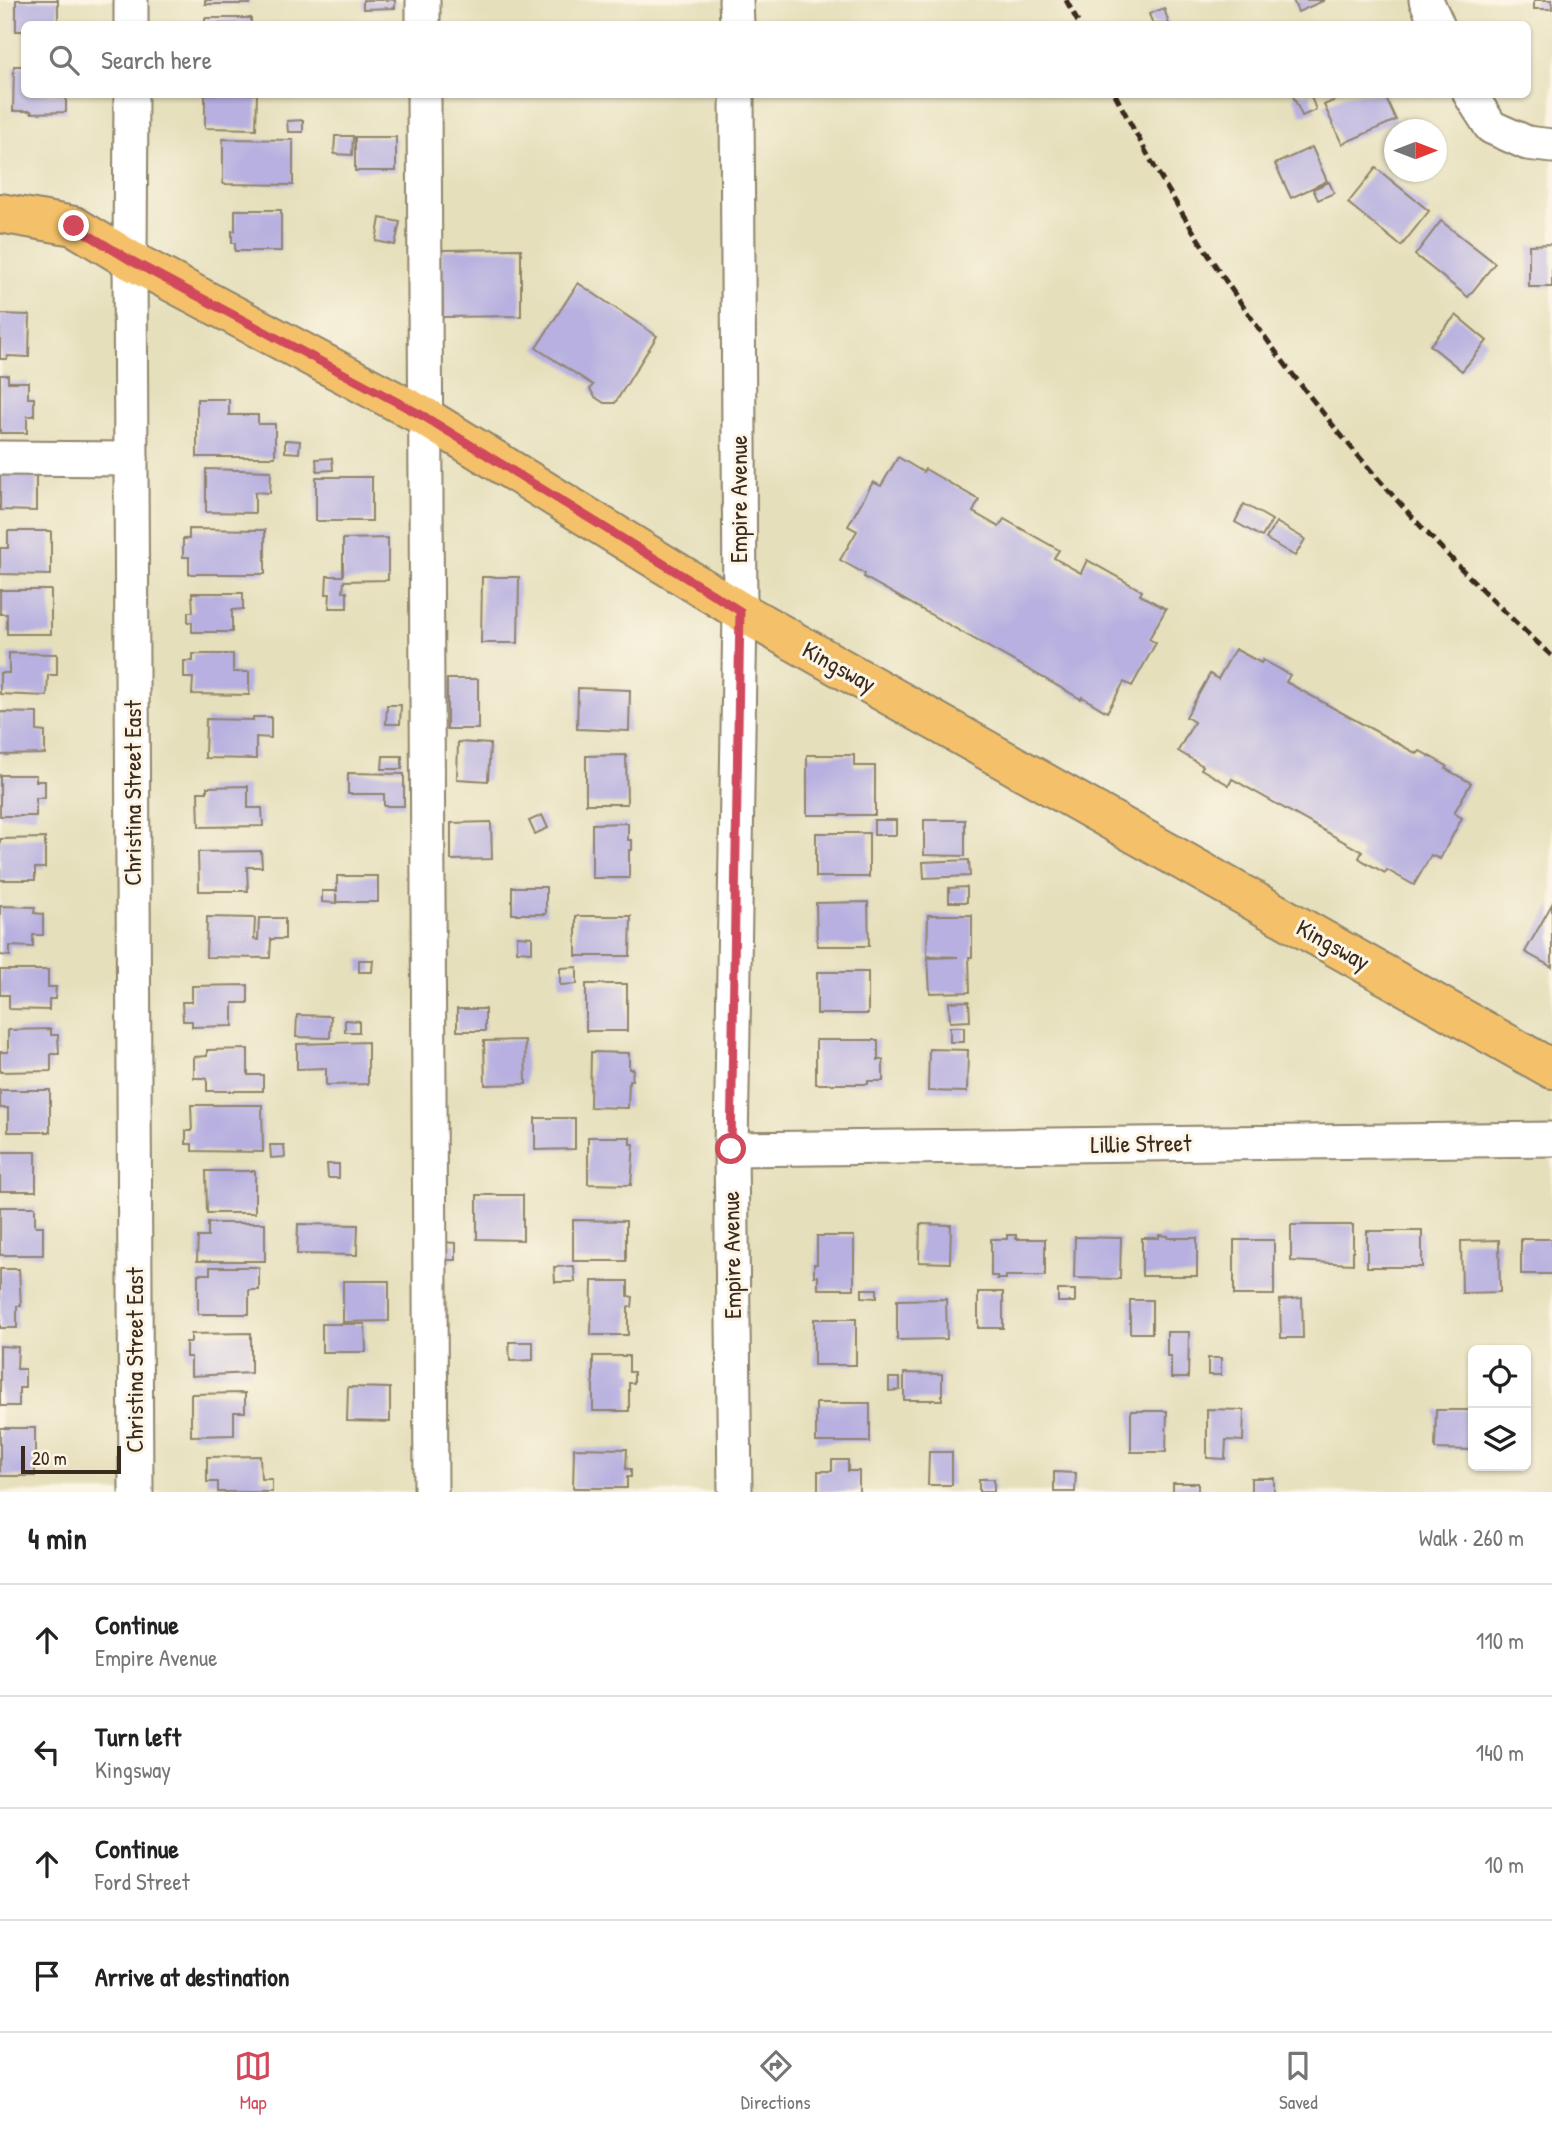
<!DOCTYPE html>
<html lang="en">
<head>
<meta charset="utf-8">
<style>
	:root { --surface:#fff; --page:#f6f6f6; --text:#222; --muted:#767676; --line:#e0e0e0; --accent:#d1495b }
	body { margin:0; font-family:"Patrick Hand",sans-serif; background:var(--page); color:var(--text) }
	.controls { position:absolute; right:21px; bottom:21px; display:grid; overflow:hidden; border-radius:10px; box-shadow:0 2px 5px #0004 }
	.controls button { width:63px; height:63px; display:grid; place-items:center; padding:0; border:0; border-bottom:2px solid var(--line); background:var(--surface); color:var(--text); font:35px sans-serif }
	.compass { position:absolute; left:1384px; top:119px; width:63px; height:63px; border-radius:50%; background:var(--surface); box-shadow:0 2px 5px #0004; rotate:90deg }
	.scale { position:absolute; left:21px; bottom:18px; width:100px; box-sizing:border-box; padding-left:7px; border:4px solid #3b2a1e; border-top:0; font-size:19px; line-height:24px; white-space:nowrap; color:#3b2a1e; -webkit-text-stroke:5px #fcf5e5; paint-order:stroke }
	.stop { position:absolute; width:21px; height:21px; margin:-16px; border:5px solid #d1495b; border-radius:50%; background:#fff }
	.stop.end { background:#d1495b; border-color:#fff; box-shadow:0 2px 7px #0008 }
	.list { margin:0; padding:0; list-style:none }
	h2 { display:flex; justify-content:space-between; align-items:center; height:91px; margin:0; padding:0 28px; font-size:30px }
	h2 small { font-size:23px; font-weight:400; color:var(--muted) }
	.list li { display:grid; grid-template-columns:46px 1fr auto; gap:21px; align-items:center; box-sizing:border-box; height:112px; padding:0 28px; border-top:2px solid var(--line) }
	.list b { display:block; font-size:26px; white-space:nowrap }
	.list p { margin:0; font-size:23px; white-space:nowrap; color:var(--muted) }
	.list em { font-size:23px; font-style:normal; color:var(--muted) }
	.icon { flex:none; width:38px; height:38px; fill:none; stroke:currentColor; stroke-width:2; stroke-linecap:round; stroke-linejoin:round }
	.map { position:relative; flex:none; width:1552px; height:1492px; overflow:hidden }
	.search { position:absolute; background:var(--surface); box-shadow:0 2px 5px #0004; left:21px; right:21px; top:21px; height:77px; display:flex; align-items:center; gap:18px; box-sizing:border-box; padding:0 24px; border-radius:10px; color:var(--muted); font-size:26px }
	.sheet { height:539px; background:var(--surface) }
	nav { display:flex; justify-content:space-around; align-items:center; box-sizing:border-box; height:98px; border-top:2px solid var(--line); background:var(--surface); font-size:19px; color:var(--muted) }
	nav a { display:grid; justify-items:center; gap:4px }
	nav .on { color:var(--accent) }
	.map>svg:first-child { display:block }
	.building { fill:#b7b0e0 }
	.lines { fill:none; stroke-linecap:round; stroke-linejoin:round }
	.minor-casing { stroke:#90846c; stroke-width:37 }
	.major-casing { stroke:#90846c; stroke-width:42 }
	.minor { stroke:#fff; stroke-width:33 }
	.major { stroke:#f4c16a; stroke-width:38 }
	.rail { stroke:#3b2a1e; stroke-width:5; stroke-dasharray:10 5; stroke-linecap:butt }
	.route { stroke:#d1495b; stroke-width:9 }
	.labels { text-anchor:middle; stroke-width:6; stroke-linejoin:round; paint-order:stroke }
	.street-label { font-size:24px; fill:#3b2a1e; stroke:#fcf5e5 }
</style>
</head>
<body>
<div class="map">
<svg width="1552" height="1492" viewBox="0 0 1552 1492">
	<rect width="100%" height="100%" fill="#fcf5e5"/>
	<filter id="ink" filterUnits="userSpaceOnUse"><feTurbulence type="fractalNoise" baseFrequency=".0143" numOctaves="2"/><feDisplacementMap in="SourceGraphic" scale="14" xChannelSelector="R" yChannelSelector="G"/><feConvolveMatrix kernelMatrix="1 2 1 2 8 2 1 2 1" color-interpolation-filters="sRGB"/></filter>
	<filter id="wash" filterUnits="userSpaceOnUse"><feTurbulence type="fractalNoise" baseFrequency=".00686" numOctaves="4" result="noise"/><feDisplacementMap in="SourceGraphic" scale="28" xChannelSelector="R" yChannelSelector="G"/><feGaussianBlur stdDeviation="1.57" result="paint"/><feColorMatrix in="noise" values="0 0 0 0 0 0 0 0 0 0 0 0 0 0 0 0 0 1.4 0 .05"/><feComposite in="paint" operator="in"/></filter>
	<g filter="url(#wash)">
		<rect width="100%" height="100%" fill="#e5dfbb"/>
		<g id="blocks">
			<g class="building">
				<polygon points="16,0 58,0 58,24 24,24 24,31 16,31"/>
				<rect x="205" y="0" width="45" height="4"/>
				<polygon points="363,0 395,0 395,8 363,9"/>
				<polygon points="1293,0 1325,0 1298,12"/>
				<rect x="1534" y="0" width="18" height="9"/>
				<polygon points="1164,8 1169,24 1153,24 1149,14"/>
				<rect x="205" y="18" width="46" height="6"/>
				<polygon points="14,66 24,66 24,94 66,94 66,112 31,113 31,111 13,111"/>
				<polygon points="205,94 257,94 256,129 205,128"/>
				<polygon points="1297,94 1310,94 1316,110 1302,116 1293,96"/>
				<polygon points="1348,94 1384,94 1396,120 1342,144 1324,105"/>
				<polygon points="303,120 303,132 288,132 287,121"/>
				<polygon points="335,136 353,136 352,155 334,154"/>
				<rect x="355" y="137" width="41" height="34"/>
				<polygon points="223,139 293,140 293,185 223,184"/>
				<polygon points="1312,147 1327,181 1291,198 1275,164"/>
				<polygon points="1376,168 1429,211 1401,246 1348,203"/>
				<polygon points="1329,182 1334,193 1318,200 1313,189"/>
				<polygon points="235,210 281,210 281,251 235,251 235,243 232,243 232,231 235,231"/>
				<polygon points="380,218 400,222 395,245 376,241"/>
				<polygon points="1441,221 1495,263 1468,297 1415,255"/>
				<polygon points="1552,244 1552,287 1529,287 1529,245"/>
				<polygon points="521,249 521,316 443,317 442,250"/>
				<polygon points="578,283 657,336 615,403 604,403 595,397 590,389 593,385 536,348"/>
				<polygon points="0,314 30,315 29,357 8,356 7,359 0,359"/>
				<polygon points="1456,315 1487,341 1462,371 1430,345"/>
				<polygon points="0,375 8,375 8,382 28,382 28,398 34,398 34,416 27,416 27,433 0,433"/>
				<polygon points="197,399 229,399 229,415 258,415 258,424 275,424 275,457 197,457"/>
				<polygon points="285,440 300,441 299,453 285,452"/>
				<polygon points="898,457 923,472 925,469 979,500 973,512 999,527 1004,519 1059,550 1054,558 1081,573 1087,560 1142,591 1140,595 1166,609 1149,639 1156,643 1132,686 1124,682 1107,712 1082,697 1081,699 864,577 865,574 840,560 857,531 848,526 873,482 881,486"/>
				<polygon points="332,458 333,470 317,471 316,459"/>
				<polygon points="206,469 271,471 270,493 255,492 255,513 206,512"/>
				<polygon points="0,471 36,472 36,511 0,510"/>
				<rect x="316" y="477" width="56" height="44"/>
				<polygon points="1244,504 1272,520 1262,537 1235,522"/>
				<polygon points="1276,522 1305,539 1295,556 1266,539"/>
				<polygon points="189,529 265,530 265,574 189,574 189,557 183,557 183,539 189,539"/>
				<polygon points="8,531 51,531 51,575 0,574 0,548 8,548"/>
				<polygon points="388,538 388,580 344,581 343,592 347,592 347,608 329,608 330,594 326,594 327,576 343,576 343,539"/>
				<polygon points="482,577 519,577 518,643 481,643"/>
				<polygon points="0,590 51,590 51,634 7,634 7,614 0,614"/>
				<polygon points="192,593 243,593 243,609 232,610 232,632 192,632 192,622 188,622 188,612 193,612"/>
				<polygon points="1235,649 1261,663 1263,660 1290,675 1286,682 1417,754 1420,751 1447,766 1446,769 1471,783 1454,813 1462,818 1440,859 1431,855 1414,885 1387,870 1385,873 1363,861 1359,858 1362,852 1232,779 1229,785 1201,769 1203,766 1178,751 1194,722 1186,717 1210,674 1218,679"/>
				<polygon points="9,653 57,654 57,675 48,675 47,696 0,694 0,673 9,673"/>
				<polygon points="193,654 233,654 233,672 249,672 249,695 192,694 193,678 184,678 184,661 193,661"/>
				<rect x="447" y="679" width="31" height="50"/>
				<polygon points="578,688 630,690 629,731 577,729"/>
				<polygon points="387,705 401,705 400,724 386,724"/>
				<polygon points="0,712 37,713 37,731 45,732 45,754 0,755"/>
				<polygon points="253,717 271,717 271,738 256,737 256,759 205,758 206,719 253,720"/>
				<polygon points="458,742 490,744 488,781 457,779"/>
				<polygon points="626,755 627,804 586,804 586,756"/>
				<polygon points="807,755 854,755 854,766 875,766 875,815 807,815"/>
				<polygon points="383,756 402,756 402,769 382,769"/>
				<polygon points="348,773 404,774 404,806 384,806 384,794 348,794"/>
				<polygon points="0,775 36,775 36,781 45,781 45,798 36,798 36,816 0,816"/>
				<polygon points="248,786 248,808 262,808 263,826 199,827 198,792 207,792 207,787"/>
				<polygon points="542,815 548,828 535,834 529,821"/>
				<rect x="874" y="820" width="22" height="15"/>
				<polygon points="924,820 965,820 965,856 924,855"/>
				<polygon points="491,822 492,859 451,860 451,823"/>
				<polygon points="628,823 628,840 632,840 632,850 629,850 629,878 592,878 592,824"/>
				<rect x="816" y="833" width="53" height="44"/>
				<polygon points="45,838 45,868 35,868 35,880 0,880 0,839"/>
				<polygon points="261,851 262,867 247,867 248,891 199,891 198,852"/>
				<polygon points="969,860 970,876 924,878 923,862"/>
				<polygon points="337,876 378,876 378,902 337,902 336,894 336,903 322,902 322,891 337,891"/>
				<rect x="512" y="887" width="34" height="27"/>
				<polygon points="967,887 967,902 949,902 949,888"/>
				<polygon points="868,902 869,946 817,946 816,903"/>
				<polygon points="1552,904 1552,967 1525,952"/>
				<polygon points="0,906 35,907 34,913 43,914 43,935 33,935 33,947 10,946 10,956 0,955"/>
				<polygon points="928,915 972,915 972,957 969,957 970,992 930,993 928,958 958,957 927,956"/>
				<polygon points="576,916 631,916 630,956 576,956"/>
				<polygon points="207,917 255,918 254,939 258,940 259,918 285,918 285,939 271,939 270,958 206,957"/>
				<polygon points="517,936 532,937 532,952 517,951"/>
				<polygon points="359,960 373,960 372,972 359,972"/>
				<polygon points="577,967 577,984 560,985 560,968"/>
				<polygon points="0,970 48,970 48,987 56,987 55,999 49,999 49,1010 9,1009 9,995 0,995"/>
				<rect x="817" y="972" width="51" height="42"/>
				<rect x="586" y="984" width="41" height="47"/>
				<polygon points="248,985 248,1003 233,1003 233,1026 192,1027 192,1021 183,1021 182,1002 192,1002 192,986"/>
				<polygon points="969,1001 970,1021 950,1022 949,1002"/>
				<rect x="457" y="1009" width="28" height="22"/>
				<polygon points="297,1015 331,1016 330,1038 296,1037"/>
				<polygon points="345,1020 359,1021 359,1032 345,1032"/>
				<rect x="950" y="1027" width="14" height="15"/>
				<polygon points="51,1029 51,1035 58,1035 59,1054 51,1054 51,1071 0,1072 0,1052 8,1052 8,1030"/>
				<polygon points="525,1040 526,1084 485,1085 484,1041"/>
				<polygon points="816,1040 878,1040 878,1060 883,1060 883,1081 868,1081 868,1084 816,1084"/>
				<polygon points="368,1042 368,1084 326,1085 326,1068 297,1069 297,1044"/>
				<polygon points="248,1049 248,1075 263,1075 263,1091 207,1091 207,1078 194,1078 194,1057 207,1056 207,1050"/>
				<polygon points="929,1049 968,1050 967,1092 928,1091"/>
				<polygon points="591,1052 629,1053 629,1069 633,1069 632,1080 629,1080 628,1108 590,1107"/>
				<polygon points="0,1090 50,1090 50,1132 8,1132 8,1108 0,1108"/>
				<polygon points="191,1105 262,1105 263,1152 192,1151 192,1144 186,1144 186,1131 192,1131"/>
				<polygon points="535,1118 575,1118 575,1149 535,1150"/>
				<polygon points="588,1137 630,1137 630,1144 634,1144 631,1185 588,1184"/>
				<polygon points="270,1145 284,1145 285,1157 271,1158"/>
				<rect x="0" y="1152" width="36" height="39"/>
				<polygon points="327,1164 339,1164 339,1178 328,1178"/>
				<polygon points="206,1171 255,1171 255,1213 207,1213"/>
				<polygon points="477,1195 523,1195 523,1240 477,1239"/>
				<polygon points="0,1207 35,1207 35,1226 43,1226 43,1255 0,1255"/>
				<polygon points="573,1220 626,1221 626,1261 573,1261"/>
				<polygon points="208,1223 265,1223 265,1261 197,1261 198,1237 208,1237"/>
				<polygon points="298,1224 358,1225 357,1255 297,1254"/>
				<polygon points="920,1224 951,1225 950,1263 919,1262"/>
				<polygon points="1291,1225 1353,1225 1353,1264 1291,1261"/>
				<rect x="1367" y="1231" width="55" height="36"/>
				<polygon points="1007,1235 1016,1235 1016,1239 1045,1239 1045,1276 1006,1276 1006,1279 997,1279 997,1276 991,1276 991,1239 1007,1239"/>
				<polygon points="1159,1235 1168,1236 1168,1238 1197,1238 1197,1276 1142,1276 1142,1238 1159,1238"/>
				<polygon points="817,1236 854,1236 854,1289 818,1289 818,1276 814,1276 814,1264 817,1264"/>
				<polygon points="1075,1237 1121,1238 1120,1279 1074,1278"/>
				<rect x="1521" y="1239" width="31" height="35"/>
				<rect x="1234" y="1240" width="40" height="55"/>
				<polygon points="1499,1240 1500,1292 1462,1293 1461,1241"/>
				<polygon points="441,1242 456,1243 456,1260 441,1260"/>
				<polygon points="574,1266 575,1282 555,1282 554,1267"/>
				<polygon points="210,1267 259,1267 259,1290 249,1290 249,1314 198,1314 198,1274 210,1274"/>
				<polygon points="0,1269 19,1269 21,1306 17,1306 17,1328 0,1328"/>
				<polygon points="343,1281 389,1281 389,1321 343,1322"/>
				<polygon points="592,1281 628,1281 628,1296 633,1297 632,1307 628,1307 628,1335 591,1335"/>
				<polygon points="862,1289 877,1289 877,1298 862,1297"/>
				<rect x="1058" y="1290" width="17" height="12"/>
				<rect x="978" y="1292" width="25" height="36"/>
				<polygon points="1302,1298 1303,1338 1281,1338 1280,1300"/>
				<polygon points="946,1299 947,1339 897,1340 897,1300"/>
				<rect x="1130" y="1300" width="22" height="33"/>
				<rect x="814" y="1319" width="42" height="46"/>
				<polygon points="322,1324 365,1324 366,1352 322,1352"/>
				<polygon points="1167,1332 1189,1332 1188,1378 1171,1378 1171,1356 1167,1356"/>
				<polygon points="251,1333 251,1373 191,1376 191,1357 186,1357 186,1342 191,1342 191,1334"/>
				<polygon points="509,1342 533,1342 533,1360 510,1361"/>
				<polygon points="0,1346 18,1347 17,1369 25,1369 25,1388 19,1388 19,1406 0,1406"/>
				<polygon points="593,1356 629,1356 629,1372 634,1372 634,1383 629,1383 629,1411 593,1411"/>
				<rect x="1208" y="1358" width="13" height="17"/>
				<polygon points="904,1373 942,1374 942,1400 904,1400"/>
				<polygon points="889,1378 900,1378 900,1390 889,1391"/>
				<polygon points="348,1387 390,1388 390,1422 347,1421"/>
				<polygon points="245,1393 245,1412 234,1412 234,1435 191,1436 191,1394"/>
				<rect x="816" y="1403" width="54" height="39"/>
				<polygon points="1207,1409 1244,1410 1243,1441 1226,1440 1225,1459 1207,1458"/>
				<polygon points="1436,1410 1473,1410 1473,1450 1435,1449"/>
				<polygon points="1131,1411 1167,1411 1166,1452 1131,1452"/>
				<rect x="0" y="1428" width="35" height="48"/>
				<polygon points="574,1448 627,1449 626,1469 631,1469 631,1477 627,1477 627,1488 573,1488"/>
				<polygon points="929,1452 952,1452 952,1485 928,1485"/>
				<polygon points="260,1456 261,1479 272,1479 272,1492 218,1492 218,1482 207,1482 207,1457"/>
				<polygon points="832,1460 848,1460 848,1471 859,1471 859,1492 818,1492 818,1471 832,1471"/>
				<polygon points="1054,1472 1076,1473 1075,1492 1054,1492"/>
				<rect x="1251" y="1478" width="23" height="14"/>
				<rect x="979" y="1479" width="15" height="13"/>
				<rect x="1173" y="1483" width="25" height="9"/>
			</g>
		</g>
	</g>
	<g filter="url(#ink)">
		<use href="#blocks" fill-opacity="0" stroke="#90846c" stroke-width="2"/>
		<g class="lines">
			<defs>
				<g id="minor">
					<polyline points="423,0 423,24"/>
					<polyline points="736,0 737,24"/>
					<polyline points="1426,0 1437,24"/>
					<polyline points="131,24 131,0"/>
					<polyline points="131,94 130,260 136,1492"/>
					<polyline points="424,94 431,1492"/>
					<polyline points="1470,94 1491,127 1527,143 1552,146"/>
					<polyline points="0,458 131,459"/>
					<polyline points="731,1149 1552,1139"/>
					<polyline points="735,1492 731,1149 740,611 737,94"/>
				</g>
				<polyline id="major" points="0,213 74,226 130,260 425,417 740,611 1552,1069"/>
			</defs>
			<use href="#minor" class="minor-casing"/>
			<use href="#major" class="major-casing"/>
			<use href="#minor" class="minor"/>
			<use href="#major" class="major"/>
			<g class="rail">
				<polyline points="1066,0 1079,24"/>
				<path d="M 1115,94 C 1224,306 1376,496 1552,656"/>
			</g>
		</g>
	</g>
	<g class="lines" filter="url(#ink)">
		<polyline class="route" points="74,226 130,260 425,417 740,611 731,1149"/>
	</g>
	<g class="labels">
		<g class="street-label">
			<text transform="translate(739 499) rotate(-90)" y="8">Empire Avenue</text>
			<text transform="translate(839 667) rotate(29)" y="8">Kingsway</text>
			<text transform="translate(133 793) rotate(-90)" y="8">Christina Street East</text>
			<text transform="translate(1333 945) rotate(29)" y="8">Kingsway</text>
			<text transform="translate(1141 1144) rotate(-1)" y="8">Lillie Street</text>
			<text transform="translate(732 1255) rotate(-91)" y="8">Empire Avenue</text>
			<text transform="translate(135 1360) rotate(-90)" y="8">Christina Street East</text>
		</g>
	</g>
</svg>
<div class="controls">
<button><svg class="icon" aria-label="locate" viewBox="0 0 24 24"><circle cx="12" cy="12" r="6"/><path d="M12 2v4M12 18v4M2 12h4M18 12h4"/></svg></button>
<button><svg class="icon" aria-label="layers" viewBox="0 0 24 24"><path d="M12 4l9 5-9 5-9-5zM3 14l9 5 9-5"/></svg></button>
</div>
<svg class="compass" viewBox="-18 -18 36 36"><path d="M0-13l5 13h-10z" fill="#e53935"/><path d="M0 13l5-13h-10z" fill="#767676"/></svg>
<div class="scale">20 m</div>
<div class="stop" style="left:731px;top:1149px"></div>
<div class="stop end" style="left:74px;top:226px"></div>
<div class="search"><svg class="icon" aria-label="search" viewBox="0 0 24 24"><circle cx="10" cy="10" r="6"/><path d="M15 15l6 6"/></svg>Search here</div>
</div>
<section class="sheet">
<h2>4 min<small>Walk · 260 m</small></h2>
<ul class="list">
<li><svg class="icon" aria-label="ahead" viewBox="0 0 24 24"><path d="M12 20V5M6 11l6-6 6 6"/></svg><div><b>Continue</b><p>Empire Avenue</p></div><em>110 m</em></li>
<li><svg class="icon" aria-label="left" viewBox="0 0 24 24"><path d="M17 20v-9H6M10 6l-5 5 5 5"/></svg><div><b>Turn left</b><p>Kingsway</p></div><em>140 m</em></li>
<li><svg class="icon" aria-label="ahead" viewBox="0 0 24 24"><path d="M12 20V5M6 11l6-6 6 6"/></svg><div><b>Continue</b><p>Ford Street</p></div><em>10 m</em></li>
<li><svg class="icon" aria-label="arrive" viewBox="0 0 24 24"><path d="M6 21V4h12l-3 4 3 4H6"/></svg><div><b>Arrive at destination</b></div></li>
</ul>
</section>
<nav>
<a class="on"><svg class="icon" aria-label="map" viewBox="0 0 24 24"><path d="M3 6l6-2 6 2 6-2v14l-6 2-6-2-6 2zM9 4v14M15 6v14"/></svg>Map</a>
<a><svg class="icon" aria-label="directions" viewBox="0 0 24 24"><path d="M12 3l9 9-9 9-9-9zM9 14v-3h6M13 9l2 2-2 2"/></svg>Directions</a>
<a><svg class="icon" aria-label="saved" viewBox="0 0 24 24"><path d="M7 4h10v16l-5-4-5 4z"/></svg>Saved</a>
</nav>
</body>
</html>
